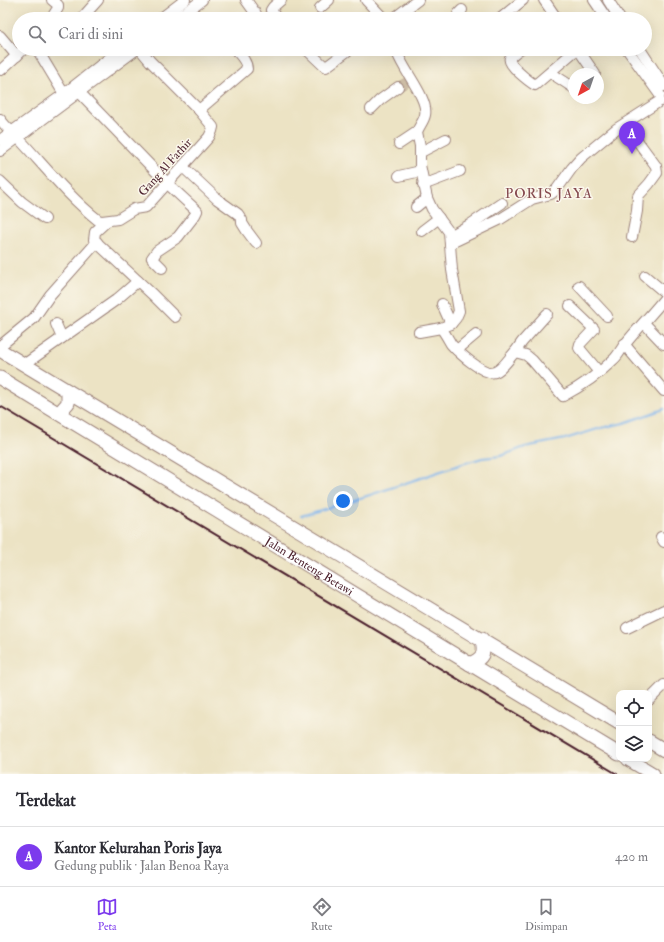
<!DOCTYPE html>
<html lang="id">
<head>
<meta charset="utf-8">
<style>
	:root { --surface:#fff; --page:#f2f2f3; --text:#2b2b33; --muted:#7c7c81; --line:#e1e1e2; --accent:#7c3aed }
	body { margin:0; font-family:"IM FELL Double Pica",serif; background:var(--page); color:var(--text) }
	.controls { position:absolute; right:12px; bottom:12px; display:grid; overflow:hidden; border-radius:8px; box-shadow:0 4px 16px #0002 }
	.controls button { width:36px; height:36px; display:grid; place-items:center; padding:0; border:0; border-bottom:1px solid var(--line); background:var(--surface); color:var(--text); font:20px sans-serif }
	.compass { position:absolute; left:568px; top:68px; width:36px; height:36px; border-radius:50%; background:var(--surface); box-shadow:0 4px 16px #0002; rotate:220deg }
	.you { position:absolute; left:343px; top:501px; width:14px; height:14px; margin:-10px; border:3px solid #fff; border-radius:50%; background:#1a73e8; box-shadow:0 0 0 6px #1a73e833 }
	.badge { display:grid; place-items:center; width:26px; height:26px; border-radius:50%; background:var(--accent); color:#fff; font-size:13px; font-weight:700 }
	.pin { position:absolute; translate:-50% -33px; filter:drop-shadow(0 1px 2px #0008) }
	.pin::after { content:''; position:absolute; top:21px; width:14px; height:12px; background:inherit; clip-path:polygon(0 0,100% 0,50% 100%) }
	.list { margin:0; padding:0; list-style:none }
	h2 { display:flex; justify-content:space-between; align-items:center; height:52px; margin:0; padding:0 16px; font-size:17px }
	h2 small { font-size:13px; font-weight:400; color:var(--muted) }
	.list li { display:grid; grid-template-columns:26px 1fr auto; gap:12px; align-items:center; box-sizing:border-box; height:60px; padding:0 16px; border-top:1px solid var(--line) }
	.list b { display:block; font-size:15px; white-space:nowrap }
	.list p { margin:0; font-size:13px; white-space:nowrap; color:var(--muted) }
	.list em { font-size:13px; font-style:normal; color:var(--muted) }
	.icon { flex:none; width:22px; height:22px; fill:none; stroke:currentColor; stroke-width:2; stroke-linecap:round; stroke-linejoin:round }
	.map { position:relative; flex:none; width:664px; height:774px; overflow:hidden }
	.search { position:absolute; background:var(--surface); box-shadow:0 4px 16px #0002; left:12px; right:12px; top:12px; height:44px; display:flex; align-items:center; gap:10px; box-sizing:border-box; padding:0 14px; border-radius:22px; color:var(--muted); font-size:15px }
	.sheet { height:112px; background:var(--surface) }
	nav { display:flex; justify-content:space-around; align-items:center; box-sizing:border-box; height:56px; border-top:1px solid var(--line); background:var(--surface); font-size:11px; color:var(--muted) }
	nav a { display:grid; justify-items:center; gap:2px }
	nav .on { color:var(--accent) }
	.map>svg:first-child { display:block }
	.lines { fill:none; stroke-linecap:round; stroke-linejoin:round }
	.stream { stroke:#7db4ec; stroke-width:2 }
	.minor-tunnel { stroke:#ccbca5; stroke-width:10; stroke-dasharray:10 5; stroke-linecap:butt }
	.minor-casing { stroke:#9b8178; stroke-width:12 }
	.major-casing { stroke:#9b8178; stroke-width:15 }
	.minor { stroke:#fff; stroke-width:10 }
	.major { stroke:#fff; stroke-width:13 }
	.rail { stroke:#4a1f2b; stroke-width:2 }
	.labels { text-anchor:middle; stroke-width:3; stroke-linejoin:round; paint-order:stroke }
	.street-label { font-size:12px; fill:#4a1f2b; stroke:#fbf7ec }
	.quarter-label { font-size:14px; letter-spacing:1px; fill:#864b50; stroke:#fbf7ec }
</style>
</head>
<body>
<div class="map">
<svg width="664" height="774" viewBox="0 0 664 774">
	<rect width="100%" height="100%" fill="#fbf7ec"/>
	<filter id="ink" filterUnits="userSpaceOnUse"><feTurbulence type="fractalNoise" baseFrequency=".025" numOctaves="2"/><feDisplacementMap in="SourceGraphic" scale="8" xChannelSelector="R" yChannelSelector="G"/><feConvolveMatrix kernelMatrix="1 2 1 2 8 2 1 2 1" color-interpolation-filters="sRGB"/></filter>
	<filter id="wash" filterUnits="userSpaceOnUse"><feTurbulence type="fractalNoise" baseFrequency=".012" numOctaves="4" result="noise"/><feDisplacementMap in="SourceGraphic" scale="16" xChannelSelector="R" yChannelSelector="G"/><feGaussianBlur stdDeviation="0.9" result="paint"/><feColorMatrix in="noise" values="0 0 0 0 0 0 0 0 0 0 0 0 0 0 0 0 0 1.4 0 .05"/><feComposite in="paint" operator="in"/></filter>
	<g filter="url(#wash)">
		<rect width="100%" height="100%" fill="#ece3c4"/>
		<g class="lines">
			<polyline class="stream" points="301,516 370,495 462,464 482,458 501,456 525,447 565,439 601,428 624,423 664,409"/>
		</g>
	</g>
	<g filter="url(#ink)">
		<g class="lines">
			<polyline class="minor-tunnel" points="398,87 411,80"/>
			<defs>
				<g id="minor">
					<polyline points="246,0 256,14 256,19"/>
					<polyline points="366,0 384,19"/>
					<polyline points="544,0 557,19"/>
					<polyline points="594,0 607,19"/>
					<polyline points="608,0 620,19"/>
					<polyline points="320,8 329,0"/>
					<polyline points="51,19 58,8 58,5 52,0"/>
					<polyline points="81,19 98,0"/>
					<polyline points="160,19 185,0"/>
					<polyline points="176,19 202,0"/>
					<polyline points="277,19 271,10 273,7 281,0"/>
					<polyline points="393,19 418,0"/>
					<polyline points="459,19 458,14 462,10"/>
					<polyline points="500,19 523,0"/>
					<polyline points="0,36 17,56"/>
					<polyline points="37,49 64,94"/>
					<polyline points="306,49 324,66 326,67 350,49"/>
					<path d="M 396,49 C 400,67 429,98 425,115 C 424,121 419,126 417,132 L 420,146 L 420,165 L 427,198 L 432,209 L 449,232 L 452,270 L 459,311 L 456,318 L 451,324 L 441,328 L 419,332"/>
					<path d="M 520,49 C 517,51 512,55 510,58 C 506,64 530,82 535,85 L 577,49"/>
					<polyline points="578,49 595,74"/>
					<polyline points="627,49 660,95"/>
					<polyline points="640,49 664,86"/>
					<polyline points="1,70 24,49"/>
					<polyline points="551,73 574,88"/>
					<polyline points="80,93 170,186 197,211 195,215 178,237 157,251 152,258 162,268"/>
					<polyline points="371,109 380,100 398,87"/>
					<path d="M 199,110 L 247,69 C 247,61 240,55 235,49"/>
					<path d="M 0,119 C 6,128 14,133 21,141 C 46,168 69,197 98,220 L 102,221 L 118,219 L 134,209 L 146,207 L 209,137 L 212,131 L 213,127 L 199,110 L 150,61 L 140,49"/>
					<polyline points="625,124 656,166 657,173 649,184 638,196 637,211 632,237"/>
					<polyline points="0,140 64,94 121,49"/>
					<polyline points="399,144 417,132"/>
					<polyline points="0,151 137,49"/>
					<polyline points="421,152 446,139"/>
					<polyline points="183,167 217,199 238,214 242,220 242,223 247,231 256,243"/>
					<polyline points="399,176 421,171"/>
					<polyline points="0,181 22,202 45,219"/>
					<polyline points="423,185 460,171"/>
					<polyline points="416,207 427,198"/>
					<polyline points="107,221 95,232 94,240 153,295 175,317"/>
					<polyline points="422,231 439,218"/>
					<polyline points="450,236 471,224 502,203"/>
					<polyline points="451,243 499,220 532,199 551,194 557,189 572,168 581,158 616,129 660,101"/>
					<polyline points="645,276 664,292"/>
					<polyline points="579,286 607,316"/>
					<polyline points="442,304 451,324"/>
					<polyline points="570,306 594,329 580,344 579,348 599,372"/>
					<polyline points="644,323 664,344"/>
					<path d="M 441,328 C 445,333 448,339 451,344 C 458,352 484,376 495,372 C 503,369 509,358 515,352 L 526,355 L 532,360 L 563,396 C 582,386 598,375 613,360 C 619,355 621,348 626,343 C 638,328 652,314 664,299"/>
					<polyline points="62,338 116,300 138,281"/>
					<polyline points="624,344 664,391"/>
					<polyline points="0,346 34,318 50,295 97,242"/>
					<polyline points="457,350 476,334"/>
					<polyline points="515,352 522,342 547,314"/>
					<polyline points="25,364 62,338 56,324"/>
					<polyline points="661,537 664,542"/>
					<polyline points="627,628 664,610"/>
					<polyline points="649,700 664,685"/>
				</g>
				<g id="major">
					<polyline points="0,350 619,723"/>
					<path id="s1" d="M 0,378 L 470,664 L 619,754"/>
					<polyline points="59,413 68,403 68,391"/>
					<path d="M 470,664 C 483,658 485,654 482,639"/>
					<polyline points="649,741 664,750"/>
					<polyline points="628,759 653,774"/>
				</g>
			</defs>
			<use href="#minor" class="minor-casing"/>
			<use href="#major" class="major-casing"/>
			<use href="#minor" class="minor"/>
			<use href="#major" class="major"/>
			<polyline class="rail" points="0,406 617,774"/>
		</g>
	</g>
	<g class="labels">
		<g class="street-label">
			<text transform="translate(165 167) rotate(-48)" y="4">Gang Al Fathir</text>
			<text dy="4" stroke="none"><textPath href="#s1" startOffset="362">Jalan Benteng Betawi</textPath></text>
		</g>
		<g class="quarter-label">
			<text x="549" y="198">PORIS JAYA</text>
		</g>
	</g>
</svg>
<div class="controls">
<button><svg class="icon" aria-label="locate" viewBox="0 0 24 24"><circle cx="12" cy="12" r="6"/><path d="M12 2v4M12 18v4M2 12h4M18 12h4"/></svg></button>
<button><svg class="icon" aria-label="layers" viewBox="0 0 24 24"><path d="M12 4l9 5-9 5-9-5zM3 14l9 5 9-5"/></svg></button>
</div>
<svg class="compass" viewBox="-18 -18 36 36"><path d="M0-13l5 13h-10z" fill="#e53935"/><path d="M0 13l5-13h-10z" fill="#7c7c81"/></svg>
<div class="you"></div>
<div class="pin badge" style="left:632px;top:154px">A</div>
<div class="search"><svg class="icon" aria-label="search" viewBox="0 0 24 24"><circle cx="10" cy="10" r="6"/><path d="M15 15l6 6"/></svg>Cari di sini</div>
</div>
<section class="sheet">
<h2>Terdekat<small></small></h2>
<ul class="list">
<li><span class="badge">A</span><div><b>Kantor Kelurahan Poris Jaya</b><p>Gedung publik · Jalan Benoa Raya</p></div><em>420 m</em></li>
</ul>
</section>
<nav>
<a class="on"><svg class="icon" aria-label="map" viewBox="0 0 24 24"><path d="M3 6l6-2 6 2 6-2v14l-6 2-6-2-6 2zM9 4v14M15 6v14"/></svg>Peta</a>
<a><svg class="icon" aria-label="directions" viewBox="0 0 24 24"><path d="M12 3l9 9-9 9-9-9zM9 14v-3h6M13 9l2 2-2 2"/></svg>Rute</a>
<a><svg class="icon" aria-label="saved" viewBox="0 0 24 24"><path d="M7 4h10v16l-5-4-5 4z"/></svg>Disimpan</a>
</nav>
</body>
</html>
